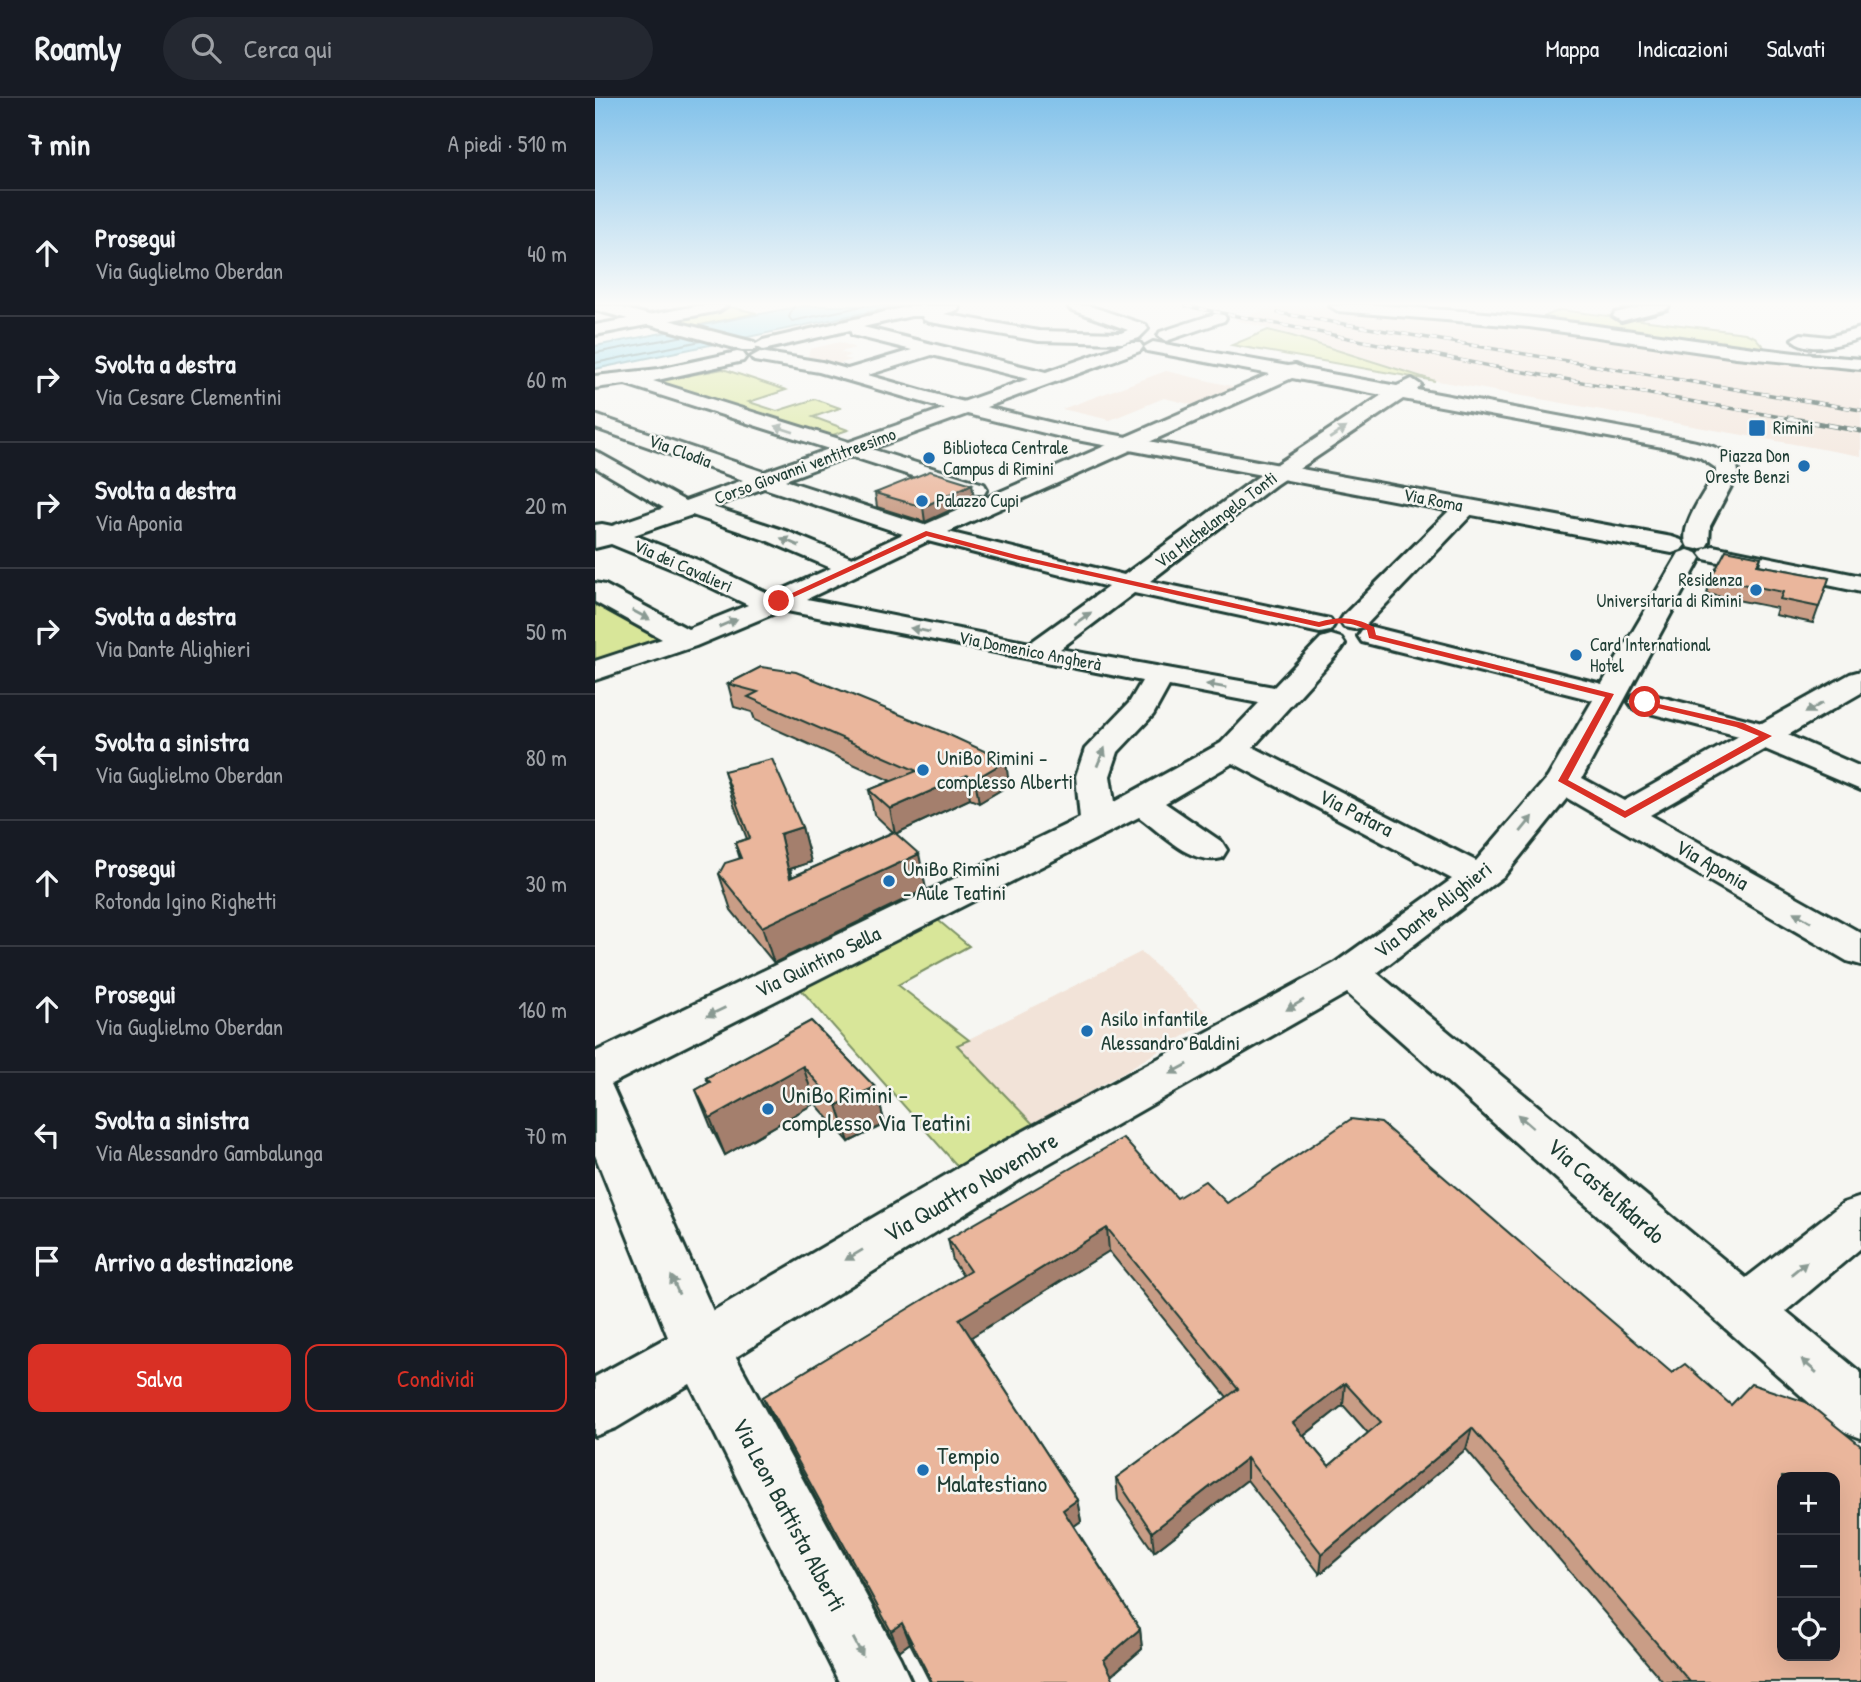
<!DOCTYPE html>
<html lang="it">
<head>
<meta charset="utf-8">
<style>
	:root { --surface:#171b24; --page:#242831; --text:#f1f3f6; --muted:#9ea1a6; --line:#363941; --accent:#d93025 }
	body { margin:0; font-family:"Patrick Hand",sans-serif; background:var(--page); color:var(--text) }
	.controls { position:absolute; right:21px; bottom:21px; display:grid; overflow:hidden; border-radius:14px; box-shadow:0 7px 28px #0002 }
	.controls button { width:63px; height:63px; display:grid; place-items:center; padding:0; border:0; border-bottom:2px solid var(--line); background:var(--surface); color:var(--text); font:35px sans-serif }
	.stop { position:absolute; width:21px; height:21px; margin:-16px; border:5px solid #d93025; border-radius:50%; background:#fff }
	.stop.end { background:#d93025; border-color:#fff; box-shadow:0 2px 7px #0008 }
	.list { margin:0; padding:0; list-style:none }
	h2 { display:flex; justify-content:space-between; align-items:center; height:91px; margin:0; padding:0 28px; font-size:30px }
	h2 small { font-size:23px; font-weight:400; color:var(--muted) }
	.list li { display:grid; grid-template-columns:46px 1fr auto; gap:21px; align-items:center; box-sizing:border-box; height:126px; padding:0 28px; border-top:2px solid var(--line) }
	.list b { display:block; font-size:26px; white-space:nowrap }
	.list p { margin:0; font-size:23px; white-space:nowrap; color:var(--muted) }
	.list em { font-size:23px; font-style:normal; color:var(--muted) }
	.actions { display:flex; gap:14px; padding:21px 28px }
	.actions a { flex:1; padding:16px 0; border:2px solid var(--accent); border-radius:14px; text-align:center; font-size:24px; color:var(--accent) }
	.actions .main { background:var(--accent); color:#fff }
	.icon { flex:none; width:38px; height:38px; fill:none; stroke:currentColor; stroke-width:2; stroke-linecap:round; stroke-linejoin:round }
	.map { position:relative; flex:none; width:1266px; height:1584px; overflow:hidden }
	header { display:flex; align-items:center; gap:42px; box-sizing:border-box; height:98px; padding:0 35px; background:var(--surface); border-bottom:2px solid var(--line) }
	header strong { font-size:33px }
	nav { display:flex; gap:38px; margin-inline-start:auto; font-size:24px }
	.search { width:490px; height:63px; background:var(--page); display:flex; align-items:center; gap:18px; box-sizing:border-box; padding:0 24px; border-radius:38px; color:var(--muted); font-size:26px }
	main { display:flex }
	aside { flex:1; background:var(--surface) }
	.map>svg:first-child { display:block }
	.built { fill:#f2e3d8 }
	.green { fill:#d8e699; stroke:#7c9266; stroke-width:2 }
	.water { fill:#8cd8ec; stroke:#609aa2; stroke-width:2 }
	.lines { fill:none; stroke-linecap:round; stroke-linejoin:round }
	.shore { stroke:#4b7b7e; stroke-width:2 }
	.minor-casing { stroke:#1f3d34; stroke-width:6 }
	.major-casing { stroke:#1f3d34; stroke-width:6 }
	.minor { fill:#f6f6f2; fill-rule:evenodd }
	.major { fill:#f6f6f2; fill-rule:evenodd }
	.rail-far1-casing { stroke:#1f3d34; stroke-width:3.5 }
	.rail-casing { stroke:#1f3d34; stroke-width:5 }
	.rail-far1 { stroke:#f6f6f2; stroke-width:2.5; stroke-dasharray:7; stroke-linecap:butt }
	.rail { stroke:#f6f6f2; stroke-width:3.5; stroke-dasharray:10; stroke-linecap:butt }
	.wall { fill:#c99d86; stroke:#1f3d34; stroke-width:2; fill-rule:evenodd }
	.shaded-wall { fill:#a47f6d; stroke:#1f3d34; stroke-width:2 }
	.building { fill:#eab69c; stroke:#1f3d34; stroke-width:2; fill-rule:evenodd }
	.oneway { fill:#8a9a93 }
	.route { fill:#d93025 }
	.poi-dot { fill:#1f6fb2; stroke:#f6f6f2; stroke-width:2.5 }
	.labels { text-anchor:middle; stroke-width:5; stroke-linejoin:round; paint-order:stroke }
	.far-poi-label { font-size:18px; fill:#1f3d34; stroke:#f6f6f2; text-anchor:start }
	.far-street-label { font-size:18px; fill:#1f3d34; stroke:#f6f6f2 }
	.poi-label { font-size:21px; fill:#1f3d34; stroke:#f6f6f2; text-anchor:start }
	.street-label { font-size:21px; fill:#1f3d34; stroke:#f6f6f2 }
	.near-poi-label { font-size:24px; fill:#1f3d34; stroke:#f6f6f2; text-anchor:start }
	.near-street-label { font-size:24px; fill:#1f3d34; stroke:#f6f6f2 }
</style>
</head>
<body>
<header>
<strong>Roamly</strong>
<div class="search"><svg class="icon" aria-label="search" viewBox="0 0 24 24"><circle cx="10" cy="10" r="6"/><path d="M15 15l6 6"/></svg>Cerca qui</div>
<nav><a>Mappa</a><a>Indicazioni</a><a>Salvati</a></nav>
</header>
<main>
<aside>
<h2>7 min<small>A piedi · 510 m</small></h2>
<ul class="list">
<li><svg class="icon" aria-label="ahead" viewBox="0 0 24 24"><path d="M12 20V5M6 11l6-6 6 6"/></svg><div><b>Prosegui</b><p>Via Guglielmo Oberdan</p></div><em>40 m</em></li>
<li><svg class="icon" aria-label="right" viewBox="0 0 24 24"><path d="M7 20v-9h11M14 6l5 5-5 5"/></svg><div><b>Svolta a destra</b><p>Via Cesare Clementini</p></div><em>60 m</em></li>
<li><svg class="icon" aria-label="right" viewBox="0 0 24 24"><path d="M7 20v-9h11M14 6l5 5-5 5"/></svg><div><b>Svolta a destra</b><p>Via Aponia</p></div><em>20 m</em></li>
<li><svg class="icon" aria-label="right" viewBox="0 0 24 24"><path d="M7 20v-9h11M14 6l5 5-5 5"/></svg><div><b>Svolta a destra</b><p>Via Dante Alighieri</p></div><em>50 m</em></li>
<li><svg class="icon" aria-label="left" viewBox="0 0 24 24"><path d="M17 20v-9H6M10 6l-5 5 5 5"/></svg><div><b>Svolta a sinistra</b><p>Via Guglielmo Oberdan</p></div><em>80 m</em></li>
<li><svg class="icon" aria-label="ahead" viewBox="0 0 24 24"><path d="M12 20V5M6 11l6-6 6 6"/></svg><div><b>Prosegui</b><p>Rotonda Igino Righetti</p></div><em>30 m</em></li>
<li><svg class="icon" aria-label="ahead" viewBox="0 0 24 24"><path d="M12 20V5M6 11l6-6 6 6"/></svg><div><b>Prosegui</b><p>Via Guglielmo Oberdan</p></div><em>160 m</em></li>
<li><svg class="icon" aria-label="left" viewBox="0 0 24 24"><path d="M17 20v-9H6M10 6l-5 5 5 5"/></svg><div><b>Svolta a sinistra</b><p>Via Alessandro Gambalunga</p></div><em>70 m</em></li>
<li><svg class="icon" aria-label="arrive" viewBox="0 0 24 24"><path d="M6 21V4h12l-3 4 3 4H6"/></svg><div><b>Arrivo a destinazione</b></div></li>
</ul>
<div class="actions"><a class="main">Salva</a><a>Condividi</a></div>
</aside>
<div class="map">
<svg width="1266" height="1584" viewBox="0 0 1266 1584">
	<rect width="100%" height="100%" fill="#f6f6f2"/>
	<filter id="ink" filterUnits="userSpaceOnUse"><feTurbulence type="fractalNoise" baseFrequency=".0143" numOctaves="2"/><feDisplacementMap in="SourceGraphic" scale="14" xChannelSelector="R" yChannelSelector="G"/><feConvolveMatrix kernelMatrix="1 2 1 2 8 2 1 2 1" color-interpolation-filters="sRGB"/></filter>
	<g filter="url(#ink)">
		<g class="built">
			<polygon points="680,208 733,208 797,216 918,224 1266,268 1266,358 843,283 698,237 640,222"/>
			<polygon points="245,244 260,250 245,254 255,257 249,260 257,262 240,267 213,259 215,251"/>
			<polygon points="571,273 645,290 602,308 569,300 515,322 467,311"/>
			<polygon points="546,854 618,921 439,1027 362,947"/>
		</g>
		<g class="green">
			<polygon points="130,208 162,215 100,228 71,220"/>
			<polygon points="965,212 1150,235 1160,239 1175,256 936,224"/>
			<polygon points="673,232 697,238 840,283 637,247"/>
			<polygon points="128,271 191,292 154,304 182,313 220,301 245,310 218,319 253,332 229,340 63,283"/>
			<polygon points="0,498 78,542 0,567"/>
			<polygon points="338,818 374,848 303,887 374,942 362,947 439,1027 365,1071 202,887"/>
		</g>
		<polygon class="water" points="207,208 302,208 0,271 0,248"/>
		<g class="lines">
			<g class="shore">
				<polyline points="199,208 194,219 197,223 269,208"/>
				<polyline points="0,255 89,238"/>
				<polyline points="0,265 106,243"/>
			</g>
			<defs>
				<g id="minor">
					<polygon points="102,208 132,208 124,213 0,237 0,227"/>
					<path d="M 316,208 L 364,208 L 363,212 L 349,216 L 444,233 L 526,235 L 533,232 L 475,211 L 473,208 L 495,208 L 551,227 L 553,231 L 544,240 L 528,245 L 444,243 L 335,224 L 329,222 L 327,218 L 316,218 L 268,229 L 451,274 L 533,245 L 545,245 L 548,249 L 545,253 L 276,351 L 389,386 L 392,391 L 389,396 L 373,396 L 255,358 L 190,382 L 329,427 L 675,276 L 552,253 L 549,249 L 558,244 L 693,268 L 700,267 L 709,271 L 802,288 L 817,281 L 826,287 L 822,292 L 1087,341 C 1106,345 1143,351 1143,375 L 1115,428 L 1114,444 L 1111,449 L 1102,451 L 1093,449 C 1081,432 1111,392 1121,375 L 1121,370 L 1105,359 L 1078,351 L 808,301 L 680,387 L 555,483 L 735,521 L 739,527 L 735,533 L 725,535 L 539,495 L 465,551 L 679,589 L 726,540 L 736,537 L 746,540 L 750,546 L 746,552 L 658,649 L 881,763 L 953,679 L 998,602 L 767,544 L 763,538 L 767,532 L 777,529 L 1007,586 L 1084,455 L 1093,452 L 1102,455 L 1106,460 L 987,680 L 1029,703 L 1144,638 L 1039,611 L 1034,604 L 1039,597 L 1050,595 L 1167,625 L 1255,576 L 1266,573 L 1266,595 L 1193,637 L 1266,669 L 1266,692 L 1170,651 L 1055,717 L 1266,835 L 1266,867 L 1252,863 L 972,700 L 910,777 L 782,875 L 1151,1180 L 1248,1105 L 1266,1099 L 1266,1150 L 1191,1213 L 1266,1275 L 1266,1340 L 1245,1332 L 752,895 L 428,1080 L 141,1259 L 305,1560 L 316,1584 L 244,1584 L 95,1286 L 21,1330 L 0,1338 L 0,1279 L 73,1239 L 0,1057 L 0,954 L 485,720 L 481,678 L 490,651 L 534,605 L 547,583 L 187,512 L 101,548 L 0,582 L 0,563 L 67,541 L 0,504 L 0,485 L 10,487 L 93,531 L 153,507 L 87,475 L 16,446 L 0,450 L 0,427 L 7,426 L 17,428 L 69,410 L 0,369 L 0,353 L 90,403 L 148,382 L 0,330 L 0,317 L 169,374 L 234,351 L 30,286 L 0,290 L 0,278 L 64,271 L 142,254 L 148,255 L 151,259 L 148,263 L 58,283 L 254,344 L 433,281 L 337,257 L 260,281 L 246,281 L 244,277 L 246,273 L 317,252 L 257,237 L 255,232 L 168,252 L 159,247 L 168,242 ZM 697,280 L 787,297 L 664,378 L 529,477 L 353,434 ZM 169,390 L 308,436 L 257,460 L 191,433 L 118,409 ZM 97,417 L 173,443 L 236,470 L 176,497 L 105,463 L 39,437 ZM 333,443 L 513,489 L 435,545 L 212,501 ZM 574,588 L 664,605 L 626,645 L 519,704 L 515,678 L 523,654 L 558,617 ZM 638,665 L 857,781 L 740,865 L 394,1052 L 118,1213 L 16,986 L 544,719 C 568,736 596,768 627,760 L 632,752 L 627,744 L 570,705 Z"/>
					<path d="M 735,208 C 773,204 814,210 852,212 C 991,221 1127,251 1266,261 L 1266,271 L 1141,259 L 934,229 L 743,213 Z"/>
					<polygon points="1049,208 1074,208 1072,211 1026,223 1018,218 1020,215"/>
					<polygon points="623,215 629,217 631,220 629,223 571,243 563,238 565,234"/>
					<path d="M 1266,230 L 1266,240 C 1247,246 1214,257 1197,241 L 1206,236 L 1234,239 Z"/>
					<polygon points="871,402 879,404 883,409 879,414 769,529 759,531 749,529 745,523 749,517 863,404"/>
				</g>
				<g id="major">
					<polygon points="0,208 19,208 159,244 162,248 159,252 147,252 0,212"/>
					<polygon points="165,254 227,264 357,301 466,327 1077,439 1086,442 1090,447 1086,452 1077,455 466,339 344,309 224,274 159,263 156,259"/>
					<polygon points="1118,448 1266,478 1266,494 1109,461 1105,456 1109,451"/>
				</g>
			</defs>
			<use href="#minor" class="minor-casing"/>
			<use href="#major" class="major-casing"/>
			<use href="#minor" class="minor"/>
			<use href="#major" class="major"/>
			<defs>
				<g id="rail-far1">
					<polyline points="591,208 895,268 1203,322"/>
					<polyline points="683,215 1266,312"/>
				</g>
				<polyline id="rail" points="1193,320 1266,333"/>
			</defs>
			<use href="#rail-far1" class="rail-far1-casing"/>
			<use href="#rail" class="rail-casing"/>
			<use href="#rail-far1" class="rail-far1"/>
			<use href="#rail" class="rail"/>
		</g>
		<g class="wall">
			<polygon points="377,386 379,401 330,424 282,409 280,395"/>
			<polygon points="1166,459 1164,467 1234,480 1218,525 1180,517 1182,510 1112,496 1116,480"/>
			<polygon points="166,569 414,687 384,705 375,701 300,736 331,791 179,865 136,812 124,776 145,761 140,745 152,741 139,707 129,673 207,729 216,764 195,771 197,779 298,734 279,716 274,692 296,683 160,622 157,614 139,609 133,586"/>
			<polygon points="216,923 280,989 290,1026 254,1044 220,1005 130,1057 116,1029 101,992 114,985 111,980"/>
			<path d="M 582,1100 L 632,1105 L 1266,1584 L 1068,1584 L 871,1351 L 725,1476 L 652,1382 L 559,1454 L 523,1402 L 521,1380 L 632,1299 L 514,1153 L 376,1239 L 482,1402 L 486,1423 L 479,1428 L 545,1531 L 547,1551 L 517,1577 L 518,1584 L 335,1584 L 315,1545 L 304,1553 L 178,1321 L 168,1299 L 368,1178 L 358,1163 L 353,1141 ZM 748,1307 L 773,1335 L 734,1368 L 709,1338 Z"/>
		</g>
		<g class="shaded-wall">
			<polygon points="377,386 379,401 330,424 328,409"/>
			<polygon points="411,663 414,687 384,705 380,681"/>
			<polygon points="372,677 375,701 300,736 295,711"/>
			<polygon points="207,729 216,764 195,771 205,811 324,756 331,791 179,865 167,829 195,780 185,736"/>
			<polygon points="208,968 220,1005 130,1057 115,1020"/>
			<polygon points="280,989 290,1026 254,1044 242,1007"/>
			<polygon points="512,1130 514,1153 370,1243 364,1221"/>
			<polygon points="750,1285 748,1307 697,1347 698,1325"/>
			<polygon points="877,1330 871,1351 725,1476 727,1456"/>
			<polygon points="652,1360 652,1382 559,1454 557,1434"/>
			<polygon points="482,1402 486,1423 472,1433 468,1412"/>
			<polygon points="307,1525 315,1545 304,1553 296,1533"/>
			<polygon points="545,1531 547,1551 512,1581 509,1562"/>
		</g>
		<g class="building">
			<polygon points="335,373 377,386 328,409 280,395"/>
			<polygon points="1131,452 1166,459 1162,467 1234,480 1224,509 1185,501 1188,494 1116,480"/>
			<polygon points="166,569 201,574 350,635 411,663 380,681 372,677 295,711 274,692 322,673 153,599 163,594 133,586"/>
			<polygon points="177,661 207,729 185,736 195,780 299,734 324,756 167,829 124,776 130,765 146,760 140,745 155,740 129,673"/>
			<polygon points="216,923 280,989 242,1007 208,968 115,1020 101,992 115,984 111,980"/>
			<path d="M 756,1021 L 786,1025 L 1077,1275 L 1090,1266 L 1136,1307 L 1156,1286 L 1211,1304 L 1266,1348 L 1266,1584 L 1095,1584 L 877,1330 L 727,1456 L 652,1360 L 557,1434 L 521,1380 L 643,1291 L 512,1130 L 364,1221 L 482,1402 L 468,1412 L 545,1531 L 509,1562 L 517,1578 L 518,1584 L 337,1584 L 307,1525 L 296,1533 L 168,1299 L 375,1173 L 353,1141 L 528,1040 L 582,1100 L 610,1083 L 632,1105 ZM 750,1285 L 786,1324 L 734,1368 L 698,1325 ZM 1187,1379 L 1240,1379 L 1240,1558 L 1187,1558 Z"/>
		</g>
		<defs><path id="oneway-solid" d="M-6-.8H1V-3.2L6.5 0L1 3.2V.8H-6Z" transform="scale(1.75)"/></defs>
		<g class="oneway">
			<use href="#oneway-solid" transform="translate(189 331) rotate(-162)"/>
			<use href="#oneway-solid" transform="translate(743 335) rotate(-33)"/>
			<use href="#oneway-solid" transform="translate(195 444) rotate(-157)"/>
			<use href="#oneway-solid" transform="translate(46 517) rotate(28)"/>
			<use href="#oneway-solid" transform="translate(488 520) rotate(-35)"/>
			<use href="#oneway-solid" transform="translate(133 525) rotate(-23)"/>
			<use href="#oneway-solid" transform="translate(325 532) rotate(-169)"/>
			<use href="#oneway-solid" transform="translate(621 588) rotate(-170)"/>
			<use href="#oneway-solid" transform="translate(1219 610) rotate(149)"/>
			<use href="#oneway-solid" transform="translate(506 659) rotate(-67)"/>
			<use href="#oneway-solid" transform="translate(932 726) rotate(-51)"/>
			<use href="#oneway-solid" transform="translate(1207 819) rotate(-150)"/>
			<use href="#oneway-solid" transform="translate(700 907) rotate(150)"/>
			<use href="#oneway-solid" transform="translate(121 914) rotate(154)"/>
			<use href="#oneway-solid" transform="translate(584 971) rotate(151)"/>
			<use href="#oneway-solid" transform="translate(930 1023) rotate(-139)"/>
			<use href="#oneway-solid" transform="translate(259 1157) rotate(149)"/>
			<use href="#oneway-solid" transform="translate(1204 1170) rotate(-39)"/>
			<use href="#oneway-solid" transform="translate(80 1187) rotate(-113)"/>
			<use href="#oneway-solid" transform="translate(1214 1268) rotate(-139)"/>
			<use href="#oneway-solid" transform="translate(263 1549) rotate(62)"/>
		</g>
	</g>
	<linearGradient id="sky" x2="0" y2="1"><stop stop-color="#83c2ea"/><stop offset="0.48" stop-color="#fbfbf9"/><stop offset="1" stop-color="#fbfbf9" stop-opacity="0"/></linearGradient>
	<rect width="1266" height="429" fill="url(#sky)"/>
	<path class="route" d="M 331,433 L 425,458 L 724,524 C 746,518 759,519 779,529 L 781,537 L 1019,596 L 973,682 L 1030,713 L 1164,638 L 1141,629 L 1046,606 L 1046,602 L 1148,625 L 1177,638 L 1030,720 L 963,683 L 1010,599 L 774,540 L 772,532 C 754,523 743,524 724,529 L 424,462 L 332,438 L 186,505 L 180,503 Z"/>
	<g class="poi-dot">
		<rect x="1153" y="321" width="18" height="18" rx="3.5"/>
		<circle cx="334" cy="360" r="7"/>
		<circle cx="1209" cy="368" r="7"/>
		<circle cx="327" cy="403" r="7"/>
		<circle cx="1161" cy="492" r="7"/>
		<circle cx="981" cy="557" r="7"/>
		<circle cx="328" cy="672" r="7"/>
		<circle cx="294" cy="783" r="7"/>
		<circle cx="492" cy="933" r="7"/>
		<circle cx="173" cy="1011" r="7"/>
		<circle cx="328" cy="1372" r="7"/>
	</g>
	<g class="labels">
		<g class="far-poi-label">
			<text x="1178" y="336">Rimini</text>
			<text x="348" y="356">Biblioteca Centrale<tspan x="348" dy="21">Campus di Rimini</tspan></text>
			<text x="1195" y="364" text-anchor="end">Piazza Don<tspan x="1195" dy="21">Oreste Benzi</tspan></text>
			<text x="341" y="409">Palazzo Cupi</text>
			<text x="1147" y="488" text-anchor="end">Residenza<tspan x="1147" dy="21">Universitaria di Rimini</tspan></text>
			<text x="995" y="553">Card International<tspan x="995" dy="21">Hotel</tspan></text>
		</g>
		<g class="far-street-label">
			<text transform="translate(85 353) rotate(20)" y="6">Via Clodia</text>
			<text transform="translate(210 368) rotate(-20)" y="6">Corso Giovanni ventitreesimo</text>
			<text transform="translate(838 402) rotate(11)" y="6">Via Roma</text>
			<text transform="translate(621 422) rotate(-37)" y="6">Via Michelangelo Tonti</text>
			<text transform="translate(88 468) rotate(24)" y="6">Via dei Cavalieri</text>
			<text transform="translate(435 553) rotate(11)" y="6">Via Domenico Angherà</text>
		</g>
		<g class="poi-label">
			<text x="342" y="667">UniBo Rimini -<tspan x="342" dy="24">complesso Alberti</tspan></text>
			<text x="308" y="778">UniBo Rimini<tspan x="308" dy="24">- Aule Teatini</tspan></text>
			<text x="506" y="928">Asilo infantile<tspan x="506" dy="24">Alessandro Baldini</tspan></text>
		</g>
		<g class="street-label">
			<text transform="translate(761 715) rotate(27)" y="7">Via Patara</text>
			<text transform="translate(1117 767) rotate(30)" y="7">Via Aponia</text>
			<text transform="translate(838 812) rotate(-38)" y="7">Via Dante Alighieri</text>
			<text transform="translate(223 864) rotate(-26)" y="7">Via Quintino Sella</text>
		</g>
		<g class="near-poi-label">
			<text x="187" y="1005">UniBo Rimini -<tspan x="187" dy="28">complesso Via Teatini</tspan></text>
			<text x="342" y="1366">Tempio<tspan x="342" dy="28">Malatestiano</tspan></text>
		</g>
		<g class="near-street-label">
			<text transform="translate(376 1089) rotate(-30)" y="8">Via Quattro Novembre</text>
			<text transform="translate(1011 1093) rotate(41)" y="8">Via Castelfidardo</text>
			<text transform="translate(194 1417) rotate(62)" y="8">Via Leon Battista Alberti</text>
		</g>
	</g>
</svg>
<div class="controls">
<button>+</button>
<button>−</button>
<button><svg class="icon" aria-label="locate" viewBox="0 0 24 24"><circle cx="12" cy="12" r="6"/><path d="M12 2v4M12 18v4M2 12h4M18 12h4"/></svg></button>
</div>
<div class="stop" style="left:1050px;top:604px"></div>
<div class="stop end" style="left:184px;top:503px"></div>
</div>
</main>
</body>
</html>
